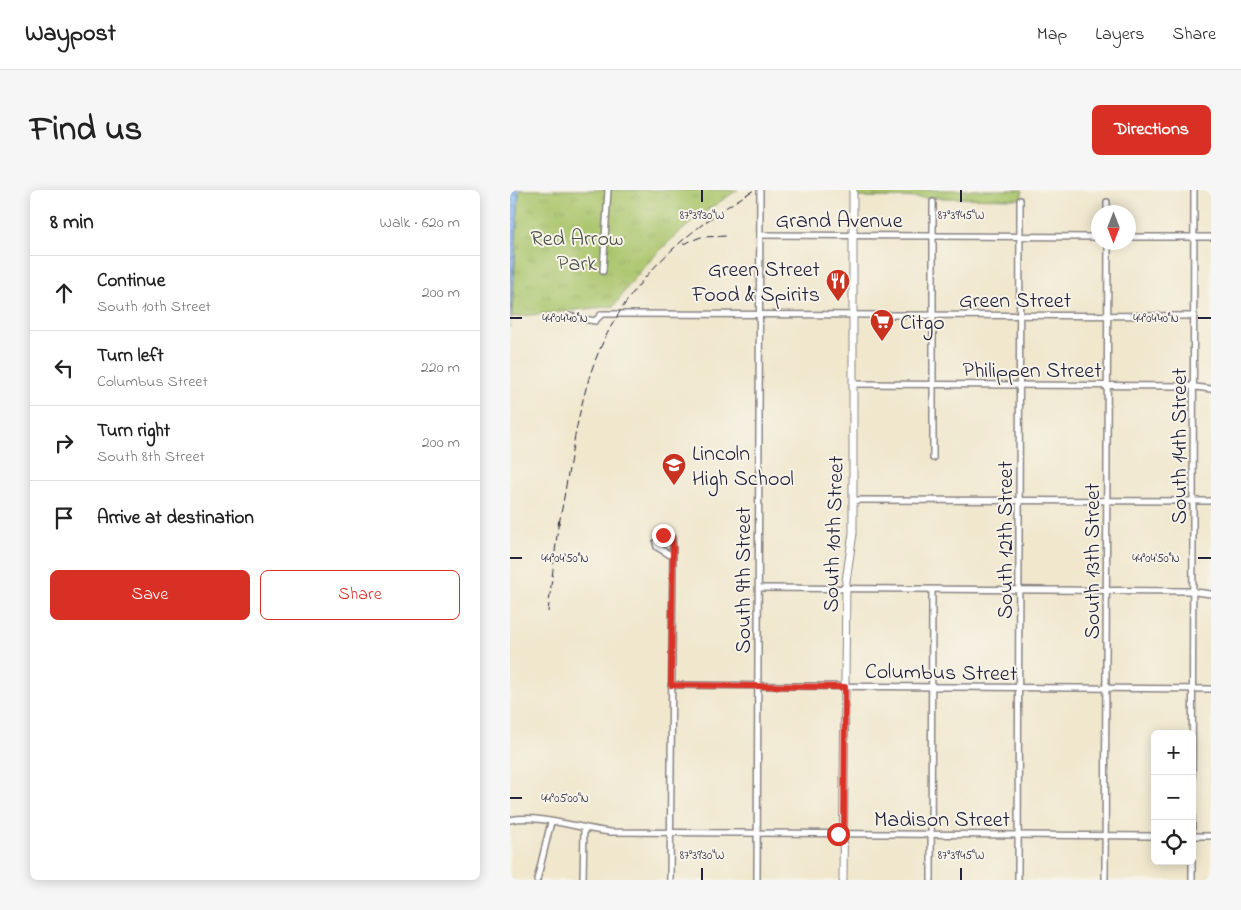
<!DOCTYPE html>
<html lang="en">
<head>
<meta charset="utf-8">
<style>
	:root { --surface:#fff; --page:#f6f6f6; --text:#222; --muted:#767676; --line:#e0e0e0; --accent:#d93025 }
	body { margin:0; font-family:"Indie Flower",sans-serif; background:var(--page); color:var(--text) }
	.controls { position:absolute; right:15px; bottom:15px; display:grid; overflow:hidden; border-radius:8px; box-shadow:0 2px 12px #0003 }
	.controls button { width:45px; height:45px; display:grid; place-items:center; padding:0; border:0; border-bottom:1px solid var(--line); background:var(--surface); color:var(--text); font:25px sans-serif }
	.compass { position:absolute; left:581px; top:15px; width:45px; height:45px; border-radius:50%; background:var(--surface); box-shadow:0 2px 12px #0003; rotate:180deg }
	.stop { position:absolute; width:15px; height:15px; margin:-11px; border:4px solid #d93025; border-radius:50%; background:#fff }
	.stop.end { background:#d93025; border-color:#fff; box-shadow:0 1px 5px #0008 }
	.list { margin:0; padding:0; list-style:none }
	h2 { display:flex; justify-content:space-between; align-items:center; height:65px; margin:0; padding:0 20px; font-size:21px }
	h2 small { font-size:16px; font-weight:400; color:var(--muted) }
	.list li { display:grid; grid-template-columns:32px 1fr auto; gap:15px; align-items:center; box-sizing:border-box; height:75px; padding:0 20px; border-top:1px solid var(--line) }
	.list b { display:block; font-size:19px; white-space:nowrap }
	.list p { margin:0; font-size:16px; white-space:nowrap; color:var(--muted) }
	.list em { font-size:16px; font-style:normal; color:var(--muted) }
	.actions { display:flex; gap:10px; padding:15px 20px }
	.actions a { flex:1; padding:11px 0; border:1px solid var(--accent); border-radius:8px; text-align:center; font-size:18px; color:var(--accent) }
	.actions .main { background:var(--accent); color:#fff }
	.icon { flex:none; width:28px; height:28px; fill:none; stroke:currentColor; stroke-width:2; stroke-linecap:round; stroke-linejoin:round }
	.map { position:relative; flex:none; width:701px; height:690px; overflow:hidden; border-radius:8px }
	header { display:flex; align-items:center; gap:30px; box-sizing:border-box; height:70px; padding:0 25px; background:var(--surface); border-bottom:1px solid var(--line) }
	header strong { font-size:24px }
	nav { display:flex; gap:28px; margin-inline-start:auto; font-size:18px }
	.intro { display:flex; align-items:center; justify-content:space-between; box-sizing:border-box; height:120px; padding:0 30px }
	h1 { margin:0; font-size:35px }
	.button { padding:12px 22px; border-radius:8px; background:var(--accent); color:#fff; font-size:18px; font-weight:700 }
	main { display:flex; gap:30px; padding:0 30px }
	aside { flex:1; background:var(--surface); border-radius:8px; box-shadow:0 2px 12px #0003 }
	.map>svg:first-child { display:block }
	.park { fill:url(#park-tufts); stroke:#667454 }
	.water { fill:url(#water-waves); stroke:#546d96 }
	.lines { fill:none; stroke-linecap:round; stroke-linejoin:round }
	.minor-casing { stroke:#898484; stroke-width:8 }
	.tertiary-casing { stroke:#898484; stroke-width:9 }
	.minor { stroke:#fff; stroke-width:5 }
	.tertiary { stroke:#fff; stroke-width:7 }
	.rail { stroke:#22223b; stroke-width:1; stroke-dasharray:8 4; stroke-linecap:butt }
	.route { stroke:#d93025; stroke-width:6 }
	.ticks { fill:none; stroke:#22223b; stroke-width:2 }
	.labels { text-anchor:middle; stroke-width:4; stroke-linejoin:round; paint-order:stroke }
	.street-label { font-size:22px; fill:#22223b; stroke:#f7f3e8 }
	.park-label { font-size:22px; fill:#4b534a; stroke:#f7f3e8 }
	.poi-label { font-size:22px; fill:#22223b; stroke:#f7f3e8; text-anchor:start }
	.ticks-label { font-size:12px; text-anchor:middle; fill:#22223b; stroke:#f7f3e8; stroke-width:4; stroke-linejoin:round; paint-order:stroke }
</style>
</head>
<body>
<header>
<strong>Waypost</strong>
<nav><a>Map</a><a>Layers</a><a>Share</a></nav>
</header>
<div class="intro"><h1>Find us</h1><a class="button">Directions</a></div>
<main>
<aside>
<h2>8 min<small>Walk · 620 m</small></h2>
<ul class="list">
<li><svg class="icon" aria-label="ahead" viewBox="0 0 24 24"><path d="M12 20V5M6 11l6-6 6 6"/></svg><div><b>Continue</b><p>South 10th Street</p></div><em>200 m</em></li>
<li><svg class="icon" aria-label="left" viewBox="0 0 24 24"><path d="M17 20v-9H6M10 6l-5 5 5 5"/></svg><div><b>Turn left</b><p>Columbus Street</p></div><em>220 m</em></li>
<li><svg class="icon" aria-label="right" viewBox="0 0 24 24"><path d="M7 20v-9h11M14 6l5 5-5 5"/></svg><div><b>Turn right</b><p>South 8th Street</p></div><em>200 m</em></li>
<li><svg class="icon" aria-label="arrive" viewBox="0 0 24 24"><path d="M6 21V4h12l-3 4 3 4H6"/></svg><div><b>Arrive at destination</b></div></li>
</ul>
<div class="actions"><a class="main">Save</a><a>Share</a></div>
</aside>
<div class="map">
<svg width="701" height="690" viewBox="0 0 701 690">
	<defs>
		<pattern id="park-tufts" width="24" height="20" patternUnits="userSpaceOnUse" patternTransform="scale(1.25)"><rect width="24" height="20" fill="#aac66d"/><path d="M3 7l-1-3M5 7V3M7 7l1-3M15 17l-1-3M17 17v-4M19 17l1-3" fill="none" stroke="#92aa5f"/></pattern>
		<pattern id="water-waves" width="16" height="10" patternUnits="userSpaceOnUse" patternTransform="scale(1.25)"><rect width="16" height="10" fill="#85b8f2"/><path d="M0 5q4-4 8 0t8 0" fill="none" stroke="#6c95c5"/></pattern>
	</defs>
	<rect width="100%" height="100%" fill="#f7f3e8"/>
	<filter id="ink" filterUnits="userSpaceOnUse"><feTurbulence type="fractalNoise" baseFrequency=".02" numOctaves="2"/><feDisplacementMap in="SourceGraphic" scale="10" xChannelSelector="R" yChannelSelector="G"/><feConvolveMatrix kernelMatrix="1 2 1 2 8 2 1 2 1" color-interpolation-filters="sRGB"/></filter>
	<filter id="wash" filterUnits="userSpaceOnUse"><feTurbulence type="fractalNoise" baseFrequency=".0096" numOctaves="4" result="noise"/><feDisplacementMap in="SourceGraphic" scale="20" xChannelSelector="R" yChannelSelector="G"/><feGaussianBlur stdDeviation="1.12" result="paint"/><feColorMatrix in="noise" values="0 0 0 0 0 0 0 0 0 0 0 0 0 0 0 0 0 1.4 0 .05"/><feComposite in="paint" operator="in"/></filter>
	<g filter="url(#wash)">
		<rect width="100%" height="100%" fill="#f0e7cd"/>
		<g class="park">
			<path d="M 9,0 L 228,0 C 179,30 136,68 104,116 L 2,127 Z"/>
			<polygon points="348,0 512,0 512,9 348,7"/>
		</g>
		<polygon class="water" points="0,0 9,0 9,2 0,138"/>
	</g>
	<g filter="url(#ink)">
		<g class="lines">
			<defs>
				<g id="minor">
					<polyline points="423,12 423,268"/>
					<polyline points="597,12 597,22"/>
					<polyline points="250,45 588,47"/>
					<polyline points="618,47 701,47"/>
					<polyline points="93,81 98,0"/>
					<polyline points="58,126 85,131 92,124 107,124 684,126"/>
					<polyline points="343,194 678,196 701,199"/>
					<polyline points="343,310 701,311"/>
					<polyline points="249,398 678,401 701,404"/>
					<polyline points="161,495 701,499"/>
					<path d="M 0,630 C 31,624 69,639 101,642 L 645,646"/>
					<polyline points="682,646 701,646"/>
					<polyline points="682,663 684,0"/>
					<polyline points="27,690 41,632"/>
					<polyline points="73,690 74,639"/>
					<polyline points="160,690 163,358 162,348 158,345 153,345 146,352 147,357 162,366"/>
					<polyline points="247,690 250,0"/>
					<polyline points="421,690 422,400"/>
					<polyline points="508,690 510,10"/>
					<polyline points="595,690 598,52"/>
					<polyline points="682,690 682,671"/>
				</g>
				<polyline id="tertiary" points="333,690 336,391 343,343 343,0"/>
			</defs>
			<use href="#minor" class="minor-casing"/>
			<use href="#tertiary" class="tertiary-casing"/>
			<use href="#minor" class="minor"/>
			<use href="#tertiary" class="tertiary"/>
			<g class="rail">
				<polyline points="173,54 191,47 217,46"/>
				<path d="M 49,334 C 59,284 65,231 81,182 C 109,99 170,44 244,0"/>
				<polyline points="38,422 49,328"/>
			</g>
		</g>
	</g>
	<g class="lines" filter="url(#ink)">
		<polyline class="route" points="153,345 158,345 162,348 163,358 161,495 335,497 334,644 328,644"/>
	</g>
	<path class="ticks" d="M 192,0 L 192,12M 451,0 L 451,12M 0,128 L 12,128M 688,128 L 701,128M 0,368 L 12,368M 688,368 L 701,368M 0,608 L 12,608M 192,678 L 192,690M 451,678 L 451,690"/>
	<defs>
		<symbol id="restaurant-pin" viewBox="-11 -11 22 30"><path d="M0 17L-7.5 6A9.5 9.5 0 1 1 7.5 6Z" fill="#c8321e" stroke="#f7f3e8"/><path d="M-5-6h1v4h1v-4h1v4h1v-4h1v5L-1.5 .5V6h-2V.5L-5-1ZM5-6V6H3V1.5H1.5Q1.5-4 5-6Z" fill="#fff"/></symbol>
		<symbol id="supermarket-pin" viewBox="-11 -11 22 30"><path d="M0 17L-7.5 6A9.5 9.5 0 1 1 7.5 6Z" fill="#c8321e" stroke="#f7f3e8"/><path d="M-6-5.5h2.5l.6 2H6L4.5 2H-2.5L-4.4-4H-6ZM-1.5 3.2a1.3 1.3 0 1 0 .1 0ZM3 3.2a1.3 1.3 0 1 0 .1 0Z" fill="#fff"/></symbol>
		<symbol id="school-pin" viewBox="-11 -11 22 30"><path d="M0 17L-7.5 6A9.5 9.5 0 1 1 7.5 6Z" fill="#c8321e" stroke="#f7f3e8"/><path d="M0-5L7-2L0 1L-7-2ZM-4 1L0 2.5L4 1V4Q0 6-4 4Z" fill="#fff"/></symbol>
	</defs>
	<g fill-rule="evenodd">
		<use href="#restaurant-pin" x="314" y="77" width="28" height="38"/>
		<use href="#supermarket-pin" x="358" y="117" width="28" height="38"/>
		<use href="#school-pin" x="150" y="261" width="28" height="38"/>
	</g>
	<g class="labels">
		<g class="street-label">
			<text x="329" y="37">Grand Avenue</text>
			<text x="505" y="117">Green Street</text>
			<text x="522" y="187">Philippen Street</text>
			<text transform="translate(668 256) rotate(-90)" y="8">South 14th Street</text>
			<text transform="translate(322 344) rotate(-88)" y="8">South 10th Street</text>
			<text transform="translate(494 350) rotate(-90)" y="8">South 12th Street</text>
			<text transform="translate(581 371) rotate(-90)" y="8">South 13th Street</text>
			<text transform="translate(232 390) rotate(-90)" y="8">South 9th Street</text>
			<text transform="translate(431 481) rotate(1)" y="8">Columbus Street</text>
			<text x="432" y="636">Madison Street</text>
		</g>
		<g class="park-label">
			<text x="67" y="55">Red Arrow<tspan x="67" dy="25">Park</tspan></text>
		</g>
		<g class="poi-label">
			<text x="310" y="86" text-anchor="end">Green Street<tspan x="310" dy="25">Food &amp; Spirits</tspan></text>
			<text x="390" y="139">Citgo</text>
			<text x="182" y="270">Lincoln<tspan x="182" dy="25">High School</tspan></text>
		</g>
	</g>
	<g class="ticks-label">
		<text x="192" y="29">87°39'30"W</text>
		<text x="451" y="29">87°39'45"W</text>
		<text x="646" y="132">44°04'40"N</text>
		<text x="55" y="132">44°04'40"N</text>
		<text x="646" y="372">44°04'50"N</text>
		<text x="55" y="372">44°04'50"N</text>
		<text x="55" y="612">44°05'00"N</text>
		<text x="192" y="669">87°39'30"W</text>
		<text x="451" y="669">87°39'45"W</text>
	</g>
</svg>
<div class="controls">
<button>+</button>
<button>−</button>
<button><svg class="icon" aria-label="locate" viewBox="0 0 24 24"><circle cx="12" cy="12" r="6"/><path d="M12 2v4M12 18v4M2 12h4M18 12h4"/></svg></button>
</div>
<svg class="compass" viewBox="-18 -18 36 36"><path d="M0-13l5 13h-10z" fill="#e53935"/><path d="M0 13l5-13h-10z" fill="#767676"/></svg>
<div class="stop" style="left:328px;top:644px"></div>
<div class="stop end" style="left:153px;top:345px"></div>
</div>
</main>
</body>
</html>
